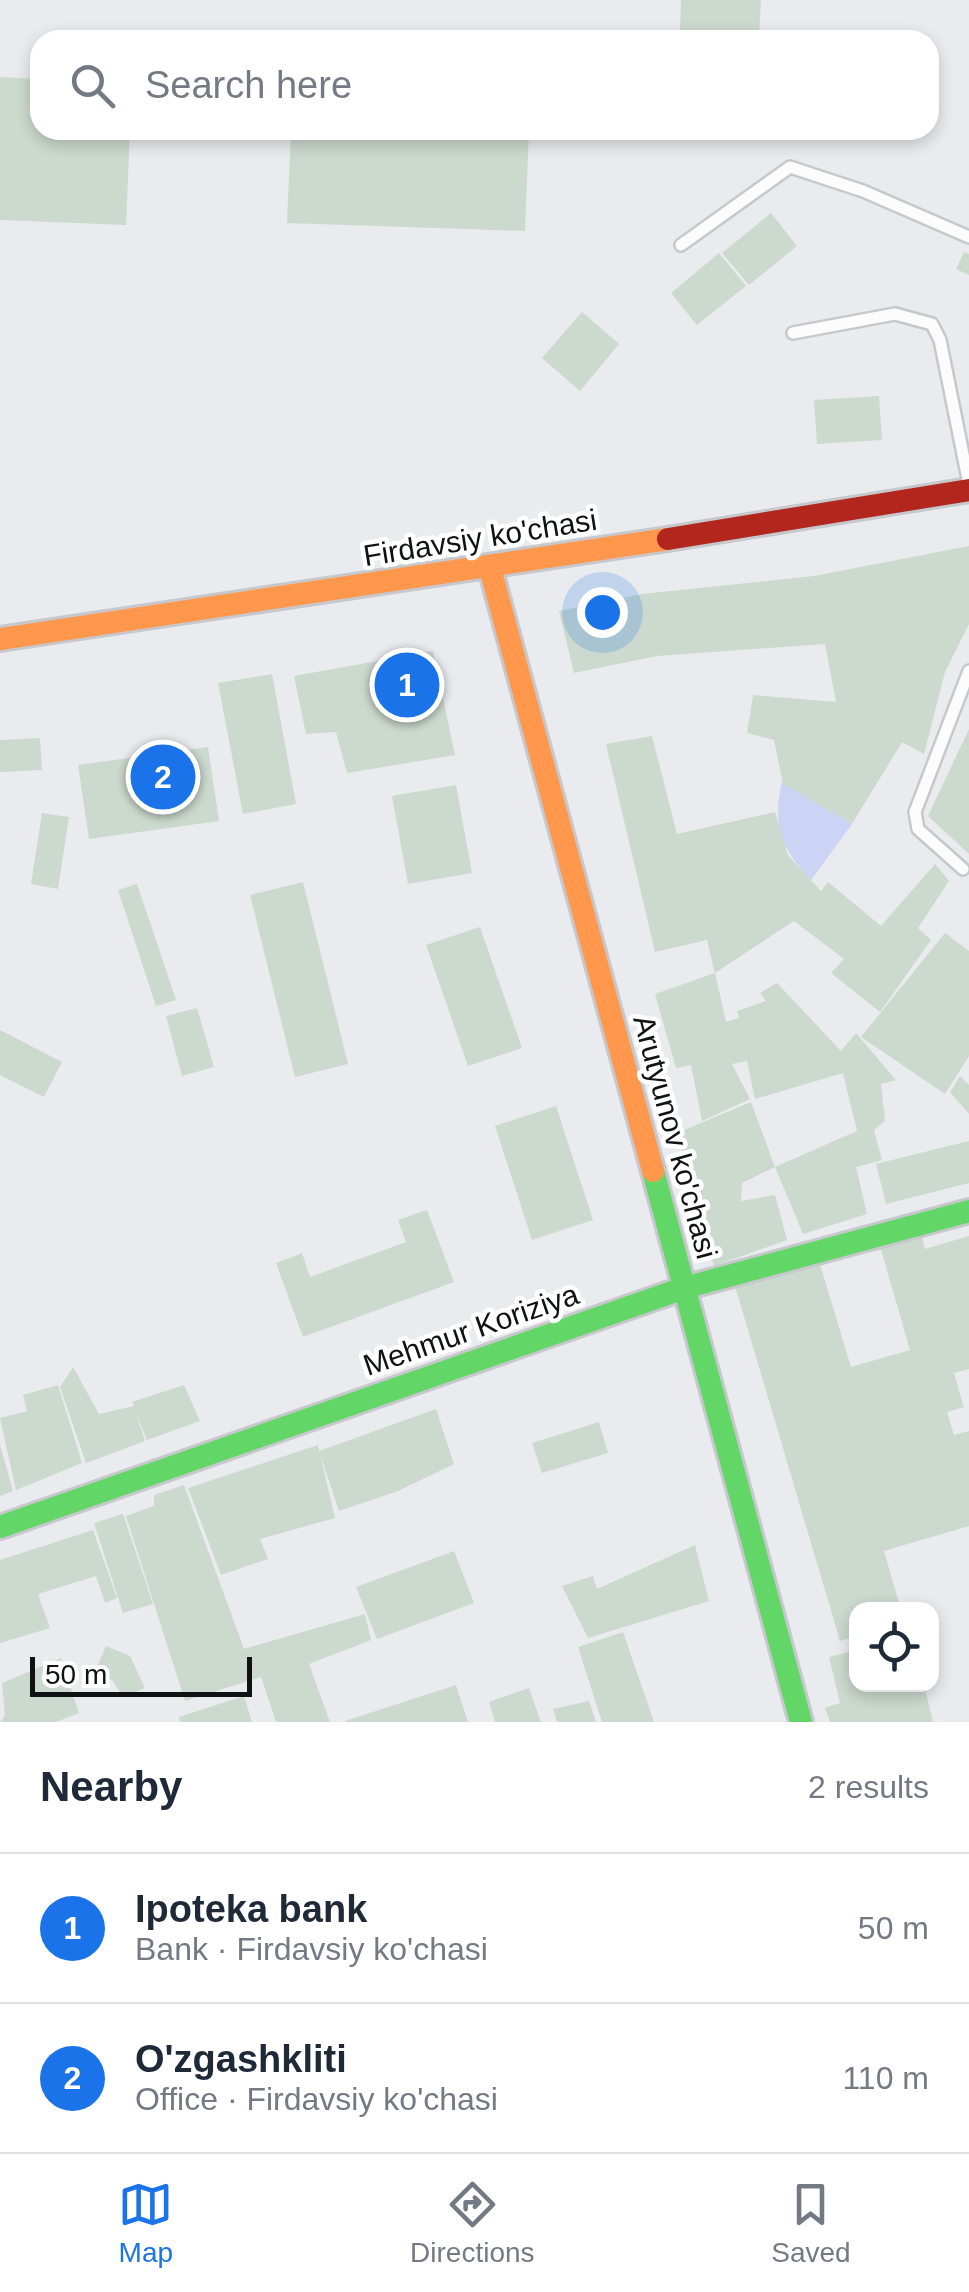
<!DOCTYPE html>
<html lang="en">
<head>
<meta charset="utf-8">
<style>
	:root { --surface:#fff; --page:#f6f6f7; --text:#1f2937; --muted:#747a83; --line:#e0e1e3; --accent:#1a73e8 }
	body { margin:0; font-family:Arial,sans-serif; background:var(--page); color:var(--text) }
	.controls { position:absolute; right:30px; bottom:30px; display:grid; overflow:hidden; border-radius:20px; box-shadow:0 5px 15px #0003 }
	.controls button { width:90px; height:90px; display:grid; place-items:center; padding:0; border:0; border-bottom:2px solid var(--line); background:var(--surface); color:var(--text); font:50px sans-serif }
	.scale { position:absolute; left:30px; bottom:25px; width:222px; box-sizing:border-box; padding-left:10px; border:5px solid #101113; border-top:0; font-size:28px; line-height:35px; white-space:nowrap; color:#101113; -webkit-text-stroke:8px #fff; paint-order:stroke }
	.you { position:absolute; left:602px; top:612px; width:35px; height:35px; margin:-25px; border:8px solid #fff; border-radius:50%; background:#1a73e8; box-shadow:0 0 0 15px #1a73e833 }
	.badge { display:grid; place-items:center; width:65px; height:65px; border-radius:50%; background:var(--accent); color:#fff; font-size:32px; font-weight:700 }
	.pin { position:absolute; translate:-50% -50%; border:5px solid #fff; box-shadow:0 2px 10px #0006 }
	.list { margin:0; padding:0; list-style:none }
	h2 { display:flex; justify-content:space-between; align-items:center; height:130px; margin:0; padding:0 40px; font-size:42px }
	h2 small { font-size:32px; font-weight:400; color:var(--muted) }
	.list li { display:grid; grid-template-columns:65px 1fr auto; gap:30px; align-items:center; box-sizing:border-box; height:150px; padding:0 40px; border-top:2px solid var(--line) }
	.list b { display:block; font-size:38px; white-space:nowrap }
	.list p { margin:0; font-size:32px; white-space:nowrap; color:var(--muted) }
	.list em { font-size:32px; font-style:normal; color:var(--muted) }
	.icon { flex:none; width:55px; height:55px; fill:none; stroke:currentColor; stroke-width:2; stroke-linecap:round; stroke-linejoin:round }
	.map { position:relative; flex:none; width:969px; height:1722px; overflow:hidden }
	.search { position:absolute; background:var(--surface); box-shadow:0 5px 15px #0003; left:30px; right:30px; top:30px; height:110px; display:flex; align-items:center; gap:25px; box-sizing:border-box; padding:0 35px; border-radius:30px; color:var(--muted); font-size:38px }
	.sheet { height:430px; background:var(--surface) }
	nav { display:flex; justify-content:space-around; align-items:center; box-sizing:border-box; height:140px; border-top:2px solid var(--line); background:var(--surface); font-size:28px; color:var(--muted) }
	nav a { display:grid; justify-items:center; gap:5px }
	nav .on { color:var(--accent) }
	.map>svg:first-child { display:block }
	.green { fill:#cbd4f4 }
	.building { fill:#ccd9ce }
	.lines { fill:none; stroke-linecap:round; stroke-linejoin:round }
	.lane-casing { stroke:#c7c8cb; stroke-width:16 }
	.fast-casing { stroke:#c7c8cb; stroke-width:28 }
	.slow-casing { stroke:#c7c8cb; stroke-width:28 }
	.jam-casing { stroke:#c7c8cb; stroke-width:28 }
	.lane { stroke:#fcfcfd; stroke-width:11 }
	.fast { stroke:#63d668; stroke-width:22 }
	.slow { stroke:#ff974d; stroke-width:22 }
	.jam { stroke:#b3261e; stroke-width:22 }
	.labels { text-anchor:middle; stroke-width:9; stroke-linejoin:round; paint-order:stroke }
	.street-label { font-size:30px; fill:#101113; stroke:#fff }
</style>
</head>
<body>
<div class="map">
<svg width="969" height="1722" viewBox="0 0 969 1722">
	<rect width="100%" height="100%" fill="#eaebef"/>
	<path class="green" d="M 782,781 L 852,824 L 811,880 C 780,847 772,825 782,781 Z"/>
	<g class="building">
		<polygon points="681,0 761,0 759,34 680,30"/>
		<polygon points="0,77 40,79 40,130 130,130 126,225 0,220"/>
		<polygon points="291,130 529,130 525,231 287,223"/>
		<polygon points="771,213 797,246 749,285 722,253"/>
		<polygon points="964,252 969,254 969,275 956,269"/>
		<polygon points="719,253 746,286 697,325 671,293"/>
		<polygon points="582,312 619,344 580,391 542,358"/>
		<polygon points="879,396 882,440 817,444 814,400"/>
		<polygon points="969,546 969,624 945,672 924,754 902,742 852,824 783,784 774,740 747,733 753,695 836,702 825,644 657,656 574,673 559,611 642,594 814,576"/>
		<polygon points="433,651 455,755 347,773 336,732 306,734 294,676"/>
		<polygon points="272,674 296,804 243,814 218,683"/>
		<polygon points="969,729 969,854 928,816"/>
		<polygon points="652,736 677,834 775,812 788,855 821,891 828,882 881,926 935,864 949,881 918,928 931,940 880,1012 831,973 844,959 794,921 715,973 726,1022 739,1018 737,1011 766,1001 760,993 777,983 841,1051 856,1033 896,1080 881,1084 885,1121 874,1130 882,1160 856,1167 867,1214 803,1234 775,1167 857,1131 843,1073 755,1099 747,1061 732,1064 750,1099 702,1121 691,1065 676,1068 655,994 715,973 707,940 655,952 606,744"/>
		<polygon points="40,738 42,770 0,772 0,740"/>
		<polygon points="208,747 219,821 89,839 78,765"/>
		<polygon points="456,785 472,873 408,884 392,796"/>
		<polygon points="42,813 69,817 58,889 31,884"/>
		<polygon points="303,882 348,1064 295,1077 250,895"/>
		<polygon points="137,884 176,1000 156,1006 118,890"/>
		<polygon points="480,927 522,1048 468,1066 426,945"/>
		<polygon points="945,933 969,951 969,1056 945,1094 861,1037"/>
		<polygon points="197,1008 214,1067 182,1076 166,1016"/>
		<polygon points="0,1030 62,1062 44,1097 0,1075"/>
		<polygon points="960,1076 969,1085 969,1114 950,1092"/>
		<polygon points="751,1102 775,1167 742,1183 741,1201 775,1195 787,1240 714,1266 677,1133"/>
		<polygon points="556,1106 593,1220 532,1240 495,1126"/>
		<polygon points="969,1141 969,1183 886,1204 876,1164"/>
		<polygon points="427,1210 454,1282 303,1337 276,1263 302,1253 310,1277 406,1242 398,1220"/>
		<polygon points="921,1234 925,1249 969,1236 969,1369 954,1373 964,1407 947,1412 954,1435 969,1431 969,1526 884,1551 901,1610 856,1610 856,1636 840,1641 735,1286 819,1261 851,1367 910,1350 880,1246"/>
		<polygon points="73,1367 99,1414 134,1406 132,1402 184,1385 200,1421 147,1440 136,1413 145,1441 86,1463 60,1387"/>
		<polygon points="58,1385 82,1463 16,1490 0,1418 27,1411 23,1395"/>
		<polygon points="436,1409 454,1464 398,1491 339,1511 319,1451"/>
		<polygon points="599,1422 608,1453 542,1473 532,1443"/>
		<polygon points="0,1445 13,1491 0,1496"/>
		<polygon points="318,1445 335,1518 260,1539 268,1559 221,1575 188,1488"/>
		<polygon points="184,1485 244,1649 365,1614 371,1640 309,1664 330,1722 276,1722 261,1677 185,1701 126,1516 154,1506 154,1495"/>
		<polygon points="123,1514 153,1604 123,1613 94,1523"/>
		<polygon points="93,1530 117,1598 105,1603 96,1576 38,1594 50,1628 0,1643 0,1560"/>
		<polygon points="695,1545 709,1601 588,1638 562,1586 593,1576 597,1589"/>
		<polygon points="454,1551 474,1603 377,1639 356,1587"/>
		<polygon points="623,1632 654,1722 602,1722 578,1647"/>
		<polygon points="106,1646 130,1656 145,1688 123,1697 113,1681 95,1671"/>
		<polygon points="856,1650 856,1684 924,1684 933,1722 830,1722 825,1708 840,1703 829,1657"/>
		<polygon points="61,1658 79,1713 56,1722 0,1722 5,1715 2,1683"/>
		<polygon points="456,1685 468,1722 345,1722 345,1721"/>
		<polygon points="529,1688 541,1722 495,1722 489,1702"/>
		<polygon points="244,1696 252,1722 180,1722 179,1717"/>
		<polygon points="589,1701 596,1722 557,1722 553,1709"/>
	</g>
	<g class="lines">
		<defs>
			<g id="lane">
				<polyline points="681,245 790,167 863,191 969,237"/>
				<polyline points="793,333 895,314 932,324 940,340 969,484"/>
				<polyline points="963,869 918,829 915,812 969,671"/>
			</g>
			<g id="fast">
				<polyline points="653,1171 801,1722"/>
				<polyline points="0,1527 684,1288 969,1211"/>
			</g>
			<g id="slow">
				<polyline points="490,568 653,1171"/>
				<polyline points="0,639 668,539"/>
			</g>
			<polyline id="jam" points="668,539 969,490"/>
		</defs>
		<use href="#lane" class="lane-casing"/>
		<use href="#fast" class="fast-casing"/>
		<use href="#slow" class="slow-casing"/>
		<use href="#jam" class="jam-casing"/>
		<use href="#lane" class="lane"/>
		<use href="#fast" class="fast"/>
		<use href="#slow" class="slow"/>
		<use href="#jam" class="jam"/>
	</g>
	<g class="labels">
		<g class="street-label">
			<text transform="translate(480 538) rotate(-9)" y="10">Firdavsiy ko'chasi</text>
			<text transform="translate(675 1137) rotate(75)" y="10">Arutyunov ko'chasi</text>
			<text transform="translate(471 1330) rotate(-19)" y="10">Mehmur Koriziya</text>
		</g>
	</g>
</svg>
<div class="controls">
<button><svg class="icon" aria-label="locate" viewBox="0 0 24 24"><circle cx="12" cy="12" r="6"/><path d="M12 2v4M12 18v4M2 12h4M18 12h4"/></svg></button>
</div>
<div class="scale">50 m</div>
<div class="you"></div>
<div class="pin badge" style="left:407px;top:685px">1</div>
<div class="pin badge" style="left:163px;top:777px">2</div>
<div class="search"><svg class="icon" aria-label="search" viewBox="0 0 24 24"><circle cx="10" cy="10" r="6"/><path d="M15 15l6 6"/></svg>Search here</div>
</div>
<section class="sheet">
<h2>Nearby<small>2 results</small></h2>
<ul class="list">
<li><span class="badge">1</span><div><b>Ipoteka bank</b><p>Bank · Firdavsiy ko'chasi</p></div><em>50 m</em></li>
<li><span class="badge">2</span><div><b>O'zgashkliti</b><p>Office · Firdavsiy ko'chasi</p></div><em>110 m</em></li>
</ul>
</section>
<nav>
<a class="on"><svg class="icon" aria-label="map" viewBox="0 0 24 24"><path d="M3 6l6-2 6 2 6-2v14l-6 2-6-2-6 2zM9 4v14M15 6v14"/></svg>Map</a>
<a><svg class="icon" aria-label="directions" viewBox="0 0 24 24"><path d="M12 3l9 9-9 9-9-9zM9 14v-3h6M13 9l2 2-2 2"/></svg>Directions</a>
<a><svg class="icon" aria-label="saved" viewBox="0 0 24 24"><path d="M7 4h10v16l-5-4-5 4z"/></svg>Saved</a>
</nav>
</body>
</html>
